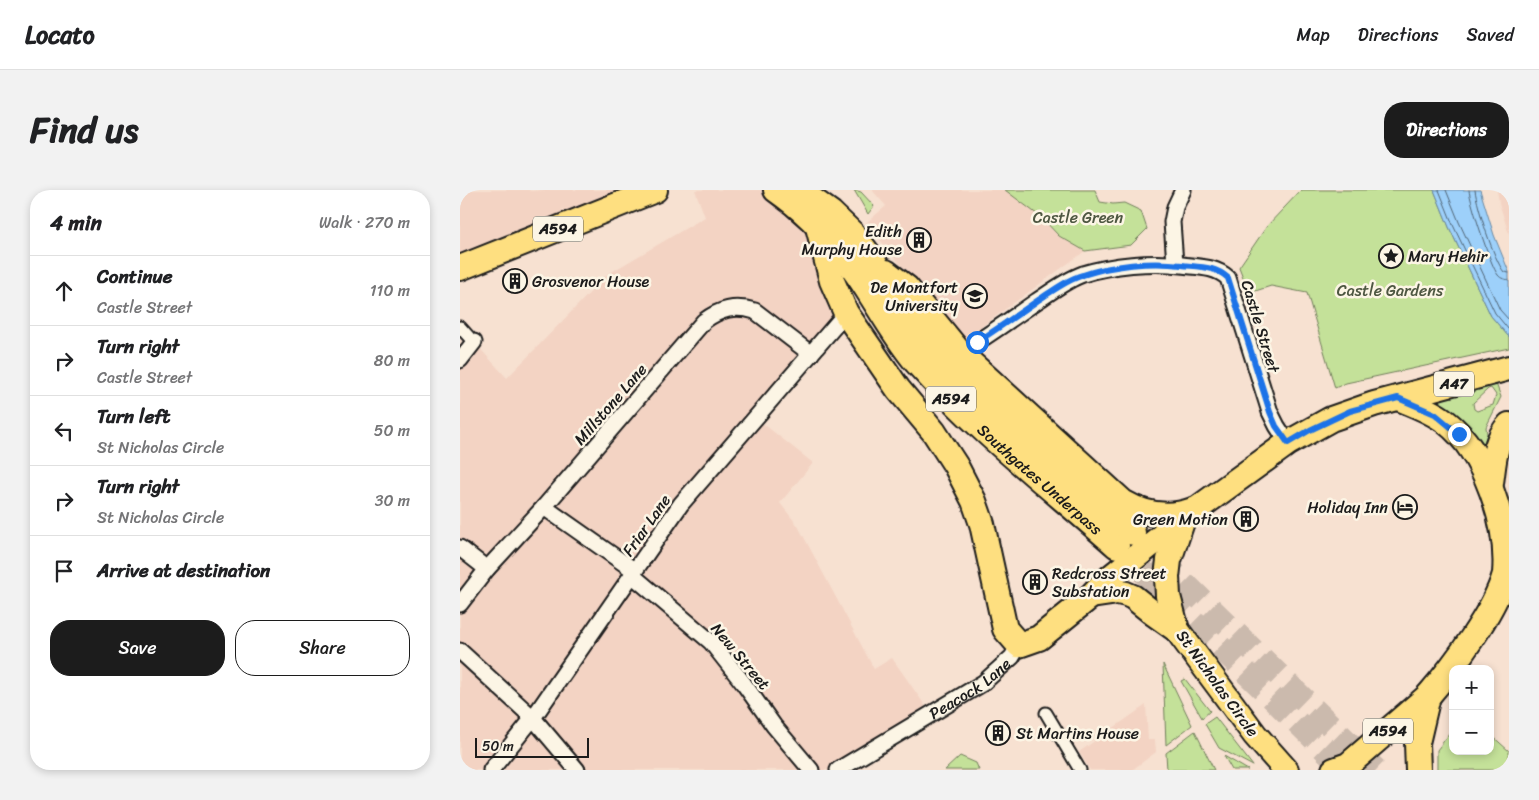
<!DOCTYPE html>
<html lang="en">
<head>
<meta charset="utf-8">
<style>
	:root { --surface:#fff; --page:#f2f2f2; --text:#202124; --muted:#757577; --line:#e0e0e0; --accent:#1c1c1c }
	body { margin:0; font-family:Sriracha,sans-serif; background:var(--page); color:var(--text) }
	.controls { position:absolute; right:15px; bottom:15px; display:grid; overflow:hidden; border-radius:10px; box-shadow:0 2px 8px #0003 }
	.controls button { width:45px; height:45px; display:grid; place-items:center; padding:0; border:0; border-bottom:1px solid var(--line); background:var(--surface); color:var(--text); font:25px sans-serif }
	.scale { position:absolute; left:15px; bottom:12px; width:114px; box-sizing:border-box; padding-left:5px; border:2px solid #1c1c1c; border-top:0; font-size:14px; line-height:18px; white-space:nowrap; color:#1c1c1c; -webkit-text-stroke:4px #fcf5e5; paint-order:stroke }
	.stop { position:absolute; width:15px; height:15px; margin:-11px; border:4px solid #1a73e8; border-radius:50%; background:#fff }
	.stop.end { background:#1a73e8; border-color:#fff; box-shadow:0 1px 5px #0008 }
	.list { margin:0; padding:0; list-style:none }
	h2 { display:flex; justify-content:space-between; align-items:center; height:65px; margin:0; padding:0 20px; font-size:21px }
	h2 small { font-size:16px; font-weight:400; color:var(--muted) }
	.list li { display:grid; grid-template-columns:32px 1fr auto; gap:15px; align-items:center; box-sizing:border-box; height:70px; padding:0 20px; border-top:1px solid var(--line) }
	.list b { display:block; font-size:19px; white-space:nowrap }
	.list p { margin:0; font-size:16px; white-space:nowrap; color:var(--muted) }
	.list em { font-size:16px; font-style:normal; color:var(--muted) }
	.actions { display:flex; gap:10px; padding:15px 20px }
	.actions a { flex:1; padding:11px 0; border:1px solid var(--accent); border-radius:20px; text-align:center; font-size:18px; color:var(--accent) }
	.actions .main { background:var(--accent); color:#fff }
	.icon { flex:none; width:28px; height:28px; fill:none; stroke:currentColor; stroke-width:2; stroke-linecap:round; stroke-linejoin:round }
	.map { position:relative; flex:none; width:1049px; height:580px; overflow:hidden; border-radius:20px }
	header { display:flex; align-items:center; gap:30px; box-sizing:border-box; height:70px; padding:0 25px; background:var(--surface); border-bottom:1px solid var(--line) }
	header strong { font-size:24px }
	nav { display:flex; gap:28px; margin-inline-start:auto; font-size:18px }
	.intro { display:flex; align-items:center; justify-content:space-between; box-sizing:border-box; height:120px; padding:0 30px }
	h1 { margin:0; font-size:35px }
	.button { padding:12px 22px; border-radius:20px; background:var(--accent); color:#fff; font-size:18px; font-weight:700 }
	main { display:flex; gap:30px; padding:0 30px }
	aside { flex:1; background:var(--surface); border-radius:20px; box-shadow:0 2px 8px #0003 }
	.map>svg:first-child { display:block }
	.built { fill:#f3d3c3 }
	.green { fill:#c4e199; stroke:#707e5a; fill-rule:evenodd }
	.water { fill:#9dd0fa; stroke:#6988a1 }
	.lines { fill:none; stroke-linecap:round; stroke-linejoin:round }
	.shore { stroke:#506475; stroke-width:1 }
	.primary-tunnel { stroke:#cbbaad; stroke-width:24; stroke-dasharray:24 12; stroke-linecap:butt }
	.pedestrian-casing { stroke:#1c1c1c; stroke-width:15 }
	.minor-casing { stroke:#1c1c1c; stroke-width:19 }
	.primary-casing { stroke:#1c1c1c; stroke-width:28 }
	.pedestrian { stroke:#fcf5e5; stroke-width:11 }
	.minor { stroke:#fcf5e5; stroke-width:15 }
	.primary { stroke:#fedf80; stroke-width:24 }
	.route { stroke:#1a73e8; stroke-width:6 }
	.labels { text-anchor:middle; stroke-width:5; stroke-linejoin:round; paint-order:stroke }
	.shield { fill:#fcf5e5; stroke:#5f5d58; stroke-width:1 }
	.shield-label { font-size:15px; font-weight:bold; fill:#1c1c1c }
	.park-label { font-size:16px; fill:#4e5742; stroke:#fcf5e5 }
	.poi-label { font-size:16px; fill:#1c1c1c; stroke:#fcf5e5; text-anchor:end }
	.street-label { font-size:16px; fill:#1c1c1c; stroke:#fcf5e5 }
</style>
</head>
<body>
<header>
<strong>Locato</strong>
<nav><a>Map</a><a>Directions</a><a>Saved</a></nav>
</header>
<div class="intro"><h1>Find us</h1><a class="button">Directions</a></div>
<main>
<aside>
<h2>4 min<small>Walk · 270 m</small></h2>
<ul class="list">
<li><svg class="icon" aria-label="ahead" viewBox="0 0 24 24"><path d="M12 20V5M6 11l6-6 6 6"/></svg><div><b>Continue</b><p>Castle Street</p></div><em>110 m</em></li>
<li><svg class="icon" aria-label="right" viewBox="0 0 24 24"><path d="M7 20v-9h11M14 6l5 5-5 5"/></svg><div><b>Turn right</b><p>Castle Street</p></div><em>80 m</em></li>
<li><svg class="icon" aria-label="left" viewBox="0 0 24 24"><path d="M17 20v-9H6M10 6l-5 5 5 5"/></svg><div><b>Turn left</b><p>St Nicholas Circle</p></div><em>50 m</em></li>
<li><svg class="icon" aria-label="right" viewBox="0 0 24 24"><path d="M7 20v-9h11M14 6l5 5-5 5"/></svg><div><b>Turn right</b><p>St Nicholas Circle</p></div><em>30 m</em></li>
<li><svg class="icon" aria-label="arrive" viewBox="0 0 24 24"><path d="M6 21V4h12l-3 4 3 4H6"/></svg><div><b>Arrive at destination</b></div></li>
</ul>
<div class="actions"><a class="main">Save</a><a>Share</a></div>
</aside>
<div class="map">
<svg width="1049" height="580" viewBox="0 0 1049 580">
	<rect width="100%" height="100%" fill="#f7e1d1"/>
	<filter id="ink" filterUnits="userSpaceOnUse"><feTurbulence type="fractalNoise" baseFrequency=".02" numOctaves="2"/><feDisplacementMap in="SourceGraphic" scale="10" xChannelSelector="R" yChannelSelector="G"/><feConvolveMatrix kernelMatrix="1 2 1 2 8 2 1 2 1" color-interpolation-filters="sRGB"/></filter>
	<g filter="url(#ink)">
		<g class="built">
			<polygon points="0,0 69,0 70,1 84,1 72,0 169,0 105,26 102,16 103,22 0,63"/>
			<polygon points="235,0 316,0 333,12 386,123 296,228 353,273 320,313 338,336 414,479 432,468 471,524 378,580 0,580 0,170 14,152 47,188 148,84 245,27"/>
			<polygon points="412,0 545,0 582,28 599,46 625,61 503,150 406,33 426,16"/>
			<polygon points="1037,0 1049,0 1049,44 1039,13"/>
			<polygon points="686,515 688,550 695,550 696,562 672,580 630,580 619,562"/>
		</g>
		<g class="green">
			<polygon points="394,0 401,2 414,16 408,24"/>
			<polygon points="545,0 635,0 640,12 653,14 664,13 681,21 687,39 671,55 625,61 599,46 582,28"/>
			<polygon points="841,0 974,0 989,37 1031,126 1049,147 1049,158 886,193 875,198 847,103 811,96 789,103 779,77 807,36"/>
			<path d="M 1035,191 L 1041,207 L 1026,237 L 1027,244 L 1023,255 C 1005,232 990,224 968,206 ZM 1031,198 L 1036,205 L 1033,215 L 1017,221 L 1014,219 L 1013,213 L 1028,199 Z"/>
			<polygon points="703,474 732,535 706,555"/>
			<polygon points="725,489 750,521 742,528 721,491"/>
			<polygon points="755,527 793,576 759,558 745,534"/>
			<polygon points="993,539 993,561 1030,561 1030,544 1049,561 1049,580 977,580 977,560"/>
			<polygon points="735,541 754,580 707,580 706,563"/>
			<polygon points="500,566 516,573 519,580 485,580"/>
			<polygon points="764,566 788,580 772,580"/>
		</g>
		<polygon class="water" points="974,0 1020,0 1034,45 1049,82 1049,147 1031,126 989,37"/>
		<g class="lines">
			<g class="shore">
				<polyline points="979,0 993,35 1035,123 1049,140"/>
				<polyline points="986,0 999,32 1040,120 1049,130"/>
				<path d="M 1009,0 C 1010,12 1031,77 1038,85 C 1041,89 1045,89 1049,90"/>
				<path d="M 1015,0 C 1017,17 1034,70 1044,82 L 1049,83"/>
			</g>
			<g class="primary-tunnel">
				<polyline points="673,343 916,580"/>
				<polyline points="657,356 886,580"/>
			</g>
			<defs>
				<g id="pedestrian">
					<polyline points="0,137 9,147"/>
					<polyline points="586,523 620,580"/>
				</g>
				<g id="minor">
					<polyline points="715,74 712,32 715,17 723,0"/>
					<path d="M 517,152 C 537,139 557,125 577,111 C 591,102 606,90 623,84 C 652,75 691,71 722,75 C 738,77 755,76 768,88 L 810,222 L 817,236 L 828,253"/>
					<polyline points="0,170 14,152"/>
					<polyline points="84,317 175,381"/>
					<polyline points="0,358 27,379"/>
					<polyline points="172,385 251,452 284,494 314,536 351,580"/>
					<path d="M 0,414 L 27,379 L 84,317 L 244,131 C 260,119 275,115 295,121 L 351,164"/>
					<polyline points="0,461 73,528 117,580"/>
					<polyline points="31,580 73,528 221,314 386,123"/>
					<path id="s1" d="M 378,580 L 523,493 L 552,467 L 559,455"/>
				</g>
				<g id="primary">
					<path id="s2" d="M 316,0 C 349,23 377,54 399,87 C 418,115 434,146 456,172 C 516,239 589,296 657,356"/>
					<polyline points="343,3 371,23 394,45 415,73 446,132 469,159 502,192 673,343"/>
					<polyline points="357,33 372,91 386,123 438,199 474,242 496,276 514,311 522,334 545,439 559,455 579,448 631,406 642,394 723,329"/>
					<polyline points="0,78 195,0"/>
					<path d="M 426,82 L 447,98 L 501,164 L 663,312 C 685,325 708,329 733,320"/>
					<path d="M 1031,293 C 1034,273 1034,251 1049,235"/>
					<polyline points="631,406 658,402 666,404 673,407 693,423 717,440"/>
					<polyline points="826,580 795,545 717,440 708,406 707,387 709,370 723,329 828,253 871,229 914,214 1049,178"/>
					<path d="M 874,580 L 888,575 L 968,506 C 993,477 1035,421 1045,384 C 1049,335 1025,262 986,232 C 972,221 955,215 938,208"/>
					<polyline points="958,580 957,553 968,506"/>
				</g>
			</defs>
			<use href="#pedestrian" class="pedestrian-casing"/>
			<use href="#minor" class="minor-casing"/>
			<use href="#primary" class="primary-casing"/>
			<use href="#pedestrian" class="pedestrian"/>
			<use href="#minor" class="minor"/>
			<use href="#primary" class="primary"/>
		</g>
	</g>
	<g class="lines" filter="url(#ink)">
		<path class="route" d="M 517,152 C 537,139 557,125 577,111 C 591,102 606,90 623,85 C 653,75 690,71 722,75 C 739,77 755,76 768,88 L 810,222 L 816,236 L 828,253 L 850,240 L 890,221 L 938,208 L 975,224 L 999,244"/>
	</g>
	<defs>
		<symbol id="building-ring" viewBox="-11 -11 22 22"><circle r="9.5" fill="#fcf5e5" stroke="#1c1c1c" stroke-width="1.5"/><path d="M-4-6H4V6H1V3H-1V6H-4ZM-2.5-4.3h1.7v1.8h-1.7ZM.8-4.3h1.7v1.8H.8ZM-2.5-1h1.7V.8h-1.7ZM.8-1h1.7V.8H.8Z" fill="#1c1c1c"/></symbol>
		<symbol id="sight-ring" viewBox="-11 -11 22 22"><circle r="9.5" fill="#fcf5e5" stroke="#1c1c1c" stroke-width="1.5"/><path d="M0-6L1.8-2.2L6-1.7L2.9 1.2L3.7 5.4L0 3.3L-3.7 5.4L-2.9 1.2L-6-1.7L-1.8-2.2Z" fill="#1c1c1c"/></symbol>
		<symbol id="university-ring" viewBox="-11 -11 22 22"><circle r="9.5" fill="#fcf5e5" stroke="#1c1c1c" stroke-width="1.5"/><path d="M0-5L7-2L0 1L-7-2ZM-4 1L0 2.5L4 1V4Q0 6-4 4Z" fill="#1c1c1c"/></symbol>
		<symbol id="hotel-ring" viewBox="-11 -11 22 22"><circle r="9.5" fill="#fcf5e5" stroke="#1c1c1c" stroke-width="1.5"/><path d="M-6-4.5h1.5V1H6V5H4.5V3h-9V5H-6ZM-4 0a1.8 1.8 0 1 1 3.6 0ZM.5 0V-2.5h3Q6-2.5 6 0Z" fill="#1c1c1c"/></symbol>
	</defs>
	<g fill-rule="evenodd">
		<use href="#building-ring" x="445" y="36" width="28" height="28"/>
		<use href="#sight-ring" x="917" y="52" width="28" height="28"/>
		<use href="#building-ring" x="41" y="77" width="28" height="28"/>
		<use href="#university-ring" x="501" y="92" width="28" height="28"/>
		<use href="#hotel-ring" x="931" y="303" width="28" height="28"/>
		<use href="#building-ring" x="772" y="315" width="28" height="28"/>
		<use href="#building-ring" x="561" y="378" width="28" height="28"/>
		<use href="#building-ring" x="524" y="529" width="28" height="28"/>
	</g>
	<g class="labels">
		<g class="shield">
			<rect x="73" y="26.5" width="50" height="25" rx="4"/>
			<rect x="974" y="181.5" width="40" height="25" rx="4"/>
			<rect x="466" y="196.5" width="50" height="25" rx="4"/>
			<rect x="903" y="528.5" width="50" height="25" rx="4"/>
		</g>
		<g class="shield-label">
			<text x="98" y="44">A594</text>
			<text x="994" y="199">A47</text>
			<text x="491" y="214">A594</text>
			<text x="928" y="546">A594</text>
		</g>
		<g class="park-label">
			<text x="618" y="33">Castle Green</text>
			<text x="930" y="106">Castle Gardens</text>
		</g>
		<g class="poi-label">
			<text x="442" y="47">Edith<tspan x="442" dy="18">Murphy House</tspan></text>
			<text x="948" y="72" text-anchor="start">Mary Hehir</text>
			<text x="72" y="97" text-anchor="start">Grosvenor House</text>
			<text x="498" y="103">De Montfort<tspan x="498" dy="18">University</tspan></text>
			<text x="928" y="323">Holiday Inn</text>
			<text x="768" y="335">Green Motion</text>
			<text x="592" y="389" text-anchor="start">Redcross Street<tspan x="592" dy="18">Substation</tspan></text>
			<text x="556" y="549" text-anchor="start">St Martins House</text>
		</g>
		<g class="street-label">
			<text transform="translate(801 136) rotate(73)" y="6">Castle Street</text>
			<text transform="translate(150 214) rotate(-49)" y="6">Millstone Lane</text>
			<text dy="6" stroke="none"><textPath href="#s2" startOffset="394">Southgates Underpass</textPath></text>
			<text transform="translate(186 335) rotate(-55)" y="6">Friar Lane</text>
			<text transform="translate(281 466) rotate(50)" y="6">New Street</text>
			<text transform="translate(758 493) rotate(54)" y="6">St Nicholas Circle</text>
			<text dy="6" stroke="none"><textPath href="#s1" startOffset="155">Peacock Lane</textPath></text>
		</g>
	</g>
</svg>
<div class="controls">
<button>+</button>
<button>−</button>
</div>
<div class="scale">50 m</div>
<div class="stop" style="left:517px;top:152px"></div>
<div class="stop end" style="left:999px;top:244px"></div>
</div>
</main>
</body>
</html>
